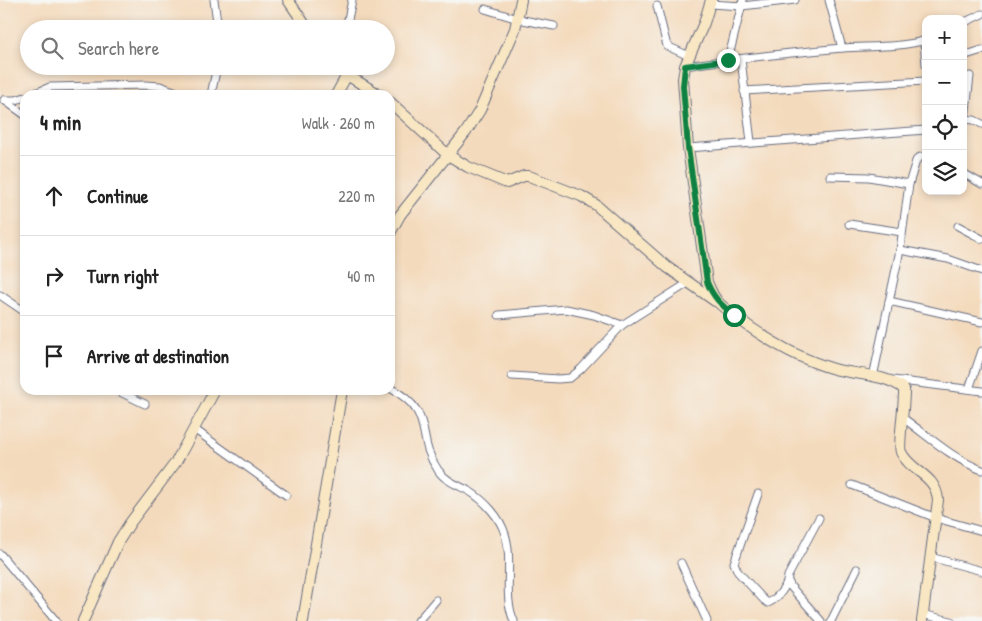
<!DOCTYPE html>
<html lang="en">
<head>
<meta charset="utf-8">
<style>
	:root { --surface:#fff; --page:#f2f2f2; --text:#222; --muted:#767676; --line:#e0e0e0 }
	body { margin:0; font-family:"Patrick Hand",sans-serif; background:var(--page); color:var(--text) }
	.controls { position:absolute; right:15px; top:15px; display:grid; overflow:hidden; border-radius:10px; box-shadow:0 2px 8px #0003 }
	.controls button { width:45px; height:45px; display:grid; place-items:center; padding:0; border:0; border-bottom:1px solid var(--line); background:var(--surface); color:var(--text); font:25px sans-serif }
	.stop { position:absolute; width:15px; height:15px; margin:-11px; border:4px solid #0b8043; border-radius:50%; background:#fff }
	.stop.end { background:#0b8043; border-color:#fff; box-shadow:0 1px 5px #0008 }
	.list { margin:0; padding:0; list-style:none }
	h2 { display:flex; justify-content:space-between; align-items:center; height:65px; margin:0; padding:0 20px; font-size:21px }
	h2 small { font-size:16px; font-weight:400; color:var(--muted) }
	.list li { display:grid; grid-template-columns:32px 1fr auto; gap:15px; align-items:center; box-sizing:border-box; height:80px; padding:0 20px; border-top:1px solid var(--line) }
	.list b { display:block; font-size:19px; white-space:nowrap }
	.list em { font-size:16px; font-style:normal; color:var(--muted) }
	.icon { flex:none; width:28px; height:28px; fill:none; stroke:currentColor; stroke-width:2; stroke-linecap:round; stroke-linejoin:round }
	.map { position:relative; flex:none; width:982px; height:621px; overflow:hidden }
	.search { position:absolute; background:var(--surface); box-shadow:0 2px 8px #0003; left:20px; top:20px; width:375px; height:55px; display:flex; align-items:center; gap:12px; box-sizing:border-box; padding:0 18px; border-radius:28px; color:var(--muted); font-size:19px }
	.panel { position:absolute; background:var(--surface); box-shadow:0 2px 8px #0003; left:20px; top:90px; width:375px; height:305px; border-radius:15px }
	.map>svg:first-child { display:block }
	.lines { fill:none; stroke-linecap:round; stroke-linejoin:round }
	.street-casing { stroke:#676b7f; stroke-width:9 }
	.secondary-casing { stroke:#676b7f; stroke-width:12 }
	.street { stroke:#fff; stroke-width:7 }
	.secondary { stroke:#f9e7c3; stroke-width:10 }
	.route { stroke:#0b8043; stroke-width:6 }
</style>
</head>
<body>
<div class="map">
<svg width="982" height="621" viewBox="0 0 982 621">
	<rect width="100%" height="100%" fill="#f6f6f2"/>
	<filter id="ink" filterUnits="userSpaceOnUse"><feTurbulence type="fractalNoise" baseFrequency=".02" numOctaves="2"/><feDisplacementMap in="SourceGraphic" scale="10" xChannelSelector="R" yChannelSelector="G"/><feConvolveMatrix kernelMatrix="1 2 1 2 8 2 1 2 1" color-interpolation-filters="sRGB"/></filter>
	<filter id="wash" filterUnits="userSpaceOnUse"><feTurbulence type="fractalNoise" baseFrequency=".0096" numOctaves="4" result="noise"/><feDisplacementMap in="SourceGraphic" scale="20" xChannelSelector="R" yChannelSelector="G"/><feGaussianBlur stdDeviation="1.12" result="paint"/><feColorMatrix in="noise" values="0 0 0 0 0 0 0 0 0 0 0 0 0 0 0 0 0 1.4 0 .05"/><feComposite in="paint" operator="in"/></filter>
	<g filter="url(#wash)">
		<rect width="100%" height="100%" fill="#f4dabc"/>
	</g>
	<g filter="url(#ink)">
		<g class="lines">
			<defs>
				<g id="street">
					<polyline points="214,0 218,29"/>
					<polyline points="829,0 842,48"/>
					<polyline points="710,4 742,6 795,0"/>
					<polyline points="657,6 667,46 689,56"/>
					<polyline points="485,9 518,19 554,26"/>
					<polyline points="963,23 982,14"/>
					<polyline points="346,29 352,0"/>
					<polyline points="924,41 926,65"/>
					<polyline points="963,56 982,50"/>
					<polyline points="741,59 751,142"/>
					<polyline points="728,60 743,0"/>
					<path d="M 685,66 C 737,58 789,53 842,48 C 869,46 899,48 926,40"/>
					<polyline points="744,91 926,81"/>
					<polyline points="31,95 50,87 146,85 160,86 185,95"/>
					<polyline points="211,95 217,66"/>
					<polyline points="4,100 25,115"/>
					<polyline points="5,100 16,100 25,97"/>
					<polyline points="965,119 970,76"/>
					<polyline points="963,120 965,119 974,120 982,124"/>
					<polyline points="688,148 926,130"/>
					<polyline points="963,173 982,184"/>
					<polyline points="830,176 869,177 909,184"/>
					<polyline points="849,224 902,232"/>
					<polyline points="958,226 982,239"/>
					<polyline points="900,250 948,259 982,271"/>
					<polyline points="0,295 25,312"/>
					<polyline points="889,301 982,322"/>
					<polyline points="499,315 566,309 594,315 622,325"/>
					<polyline points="512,376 558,379 570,378 581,369 622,325 688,283"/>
					<polyline points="873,377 900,250 909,184 916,161 918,158 926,155"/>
					<polyline points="893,380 982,391"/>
					<path d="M 390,388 C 437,413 414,436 438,470 C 445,481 458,485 469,491 C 484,500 500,517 505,534 C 514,562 502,594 514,621"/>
					<polyline points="969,389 982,351"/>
					<polyline points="116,390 145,404"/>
					<path d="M 903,418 C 928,436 953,459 982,470"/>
					<polyline points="194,429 286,495"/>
					<polyline points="852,485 936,518 982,531"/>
					<path d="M 758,494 L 734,563 L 738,572 L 764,600 L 768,603 C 777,599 788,586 788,576 L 819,518"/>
					<polyline points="0,554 56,621"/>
					<polyline points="930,557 982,571"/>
					<polyline points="681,563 707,621"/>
					<polyline points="788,581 791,587 821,621"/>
					<polyline points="922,614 951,621"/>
					<polyline points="418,621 436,600"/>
					<polyline points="831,621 857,569"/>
				</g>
				<g id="secondary">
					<polyline points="288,0 308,29"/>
					<path d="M 711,0 L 704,23 L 685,66 L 683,79 L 688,148 L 707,282 C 710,289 713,297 718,302 C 723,308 731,312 736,317 C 765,339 799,359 834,369 C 856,375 886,374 904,389 C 905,400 898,446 901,452 C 910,472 936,474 938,500 L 922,621"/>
					<polyline points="338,66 347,75 380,95"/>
					<polyline points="336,95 347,75"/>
					<polyline points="390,102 448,155 468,167 507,183 524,176 529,176 581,196 596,205 667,267 715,301"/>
					<polyline points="390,233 400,215 466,132 480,110 515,29 521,0"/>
					<polyline points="83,621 118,542 130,523 176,462 215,390"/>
					<polyline points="303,621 342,390"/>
				</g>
			</defs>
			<use href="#street" class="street-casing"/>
			<use href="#secondary" class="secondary-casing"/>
			<use href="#street" class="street"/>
			<use href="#secondary" class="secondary"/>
		</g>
	</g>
	<g class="lines" filter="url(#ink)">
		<path class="route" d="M 728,60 L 685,66 L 683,86 L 688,148 L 707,282 C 713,297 721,305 734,315"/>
	</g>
</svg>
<div class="controls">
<button>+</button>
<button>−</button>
<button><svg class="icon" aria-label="locate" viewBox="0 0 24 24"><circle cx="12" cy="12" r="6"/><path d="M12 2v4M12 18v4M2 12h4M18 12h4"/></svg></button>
<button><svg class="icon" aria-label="layers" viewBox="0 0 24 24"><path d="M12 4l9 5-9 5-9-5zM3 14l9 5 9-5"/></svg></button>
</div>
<div class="stop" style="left:734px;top:315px"></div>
<div class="stop end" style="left:728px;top:60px"></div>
<div class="search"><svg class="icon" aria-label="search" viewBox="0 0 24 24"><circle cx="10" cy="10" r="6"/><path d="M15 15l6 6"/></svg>Search here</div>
<section class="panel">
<h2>4 min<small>Walk · 260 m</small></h2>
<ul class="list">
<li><svg class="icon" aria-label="ahead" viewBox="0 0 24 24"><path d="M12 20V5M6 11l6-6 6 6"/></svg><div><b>Continue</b></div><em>220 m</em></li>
<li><svg class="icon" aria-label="right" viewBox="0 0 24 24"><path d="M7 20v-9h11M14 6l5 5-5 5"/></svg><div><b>Turn right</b></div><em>40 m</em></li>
<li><svg class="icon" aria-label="arrive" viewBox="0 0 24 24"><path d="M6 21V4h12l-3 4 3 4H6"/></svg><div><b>Arrive at destination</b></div></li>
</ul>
</section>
</div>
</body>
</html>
